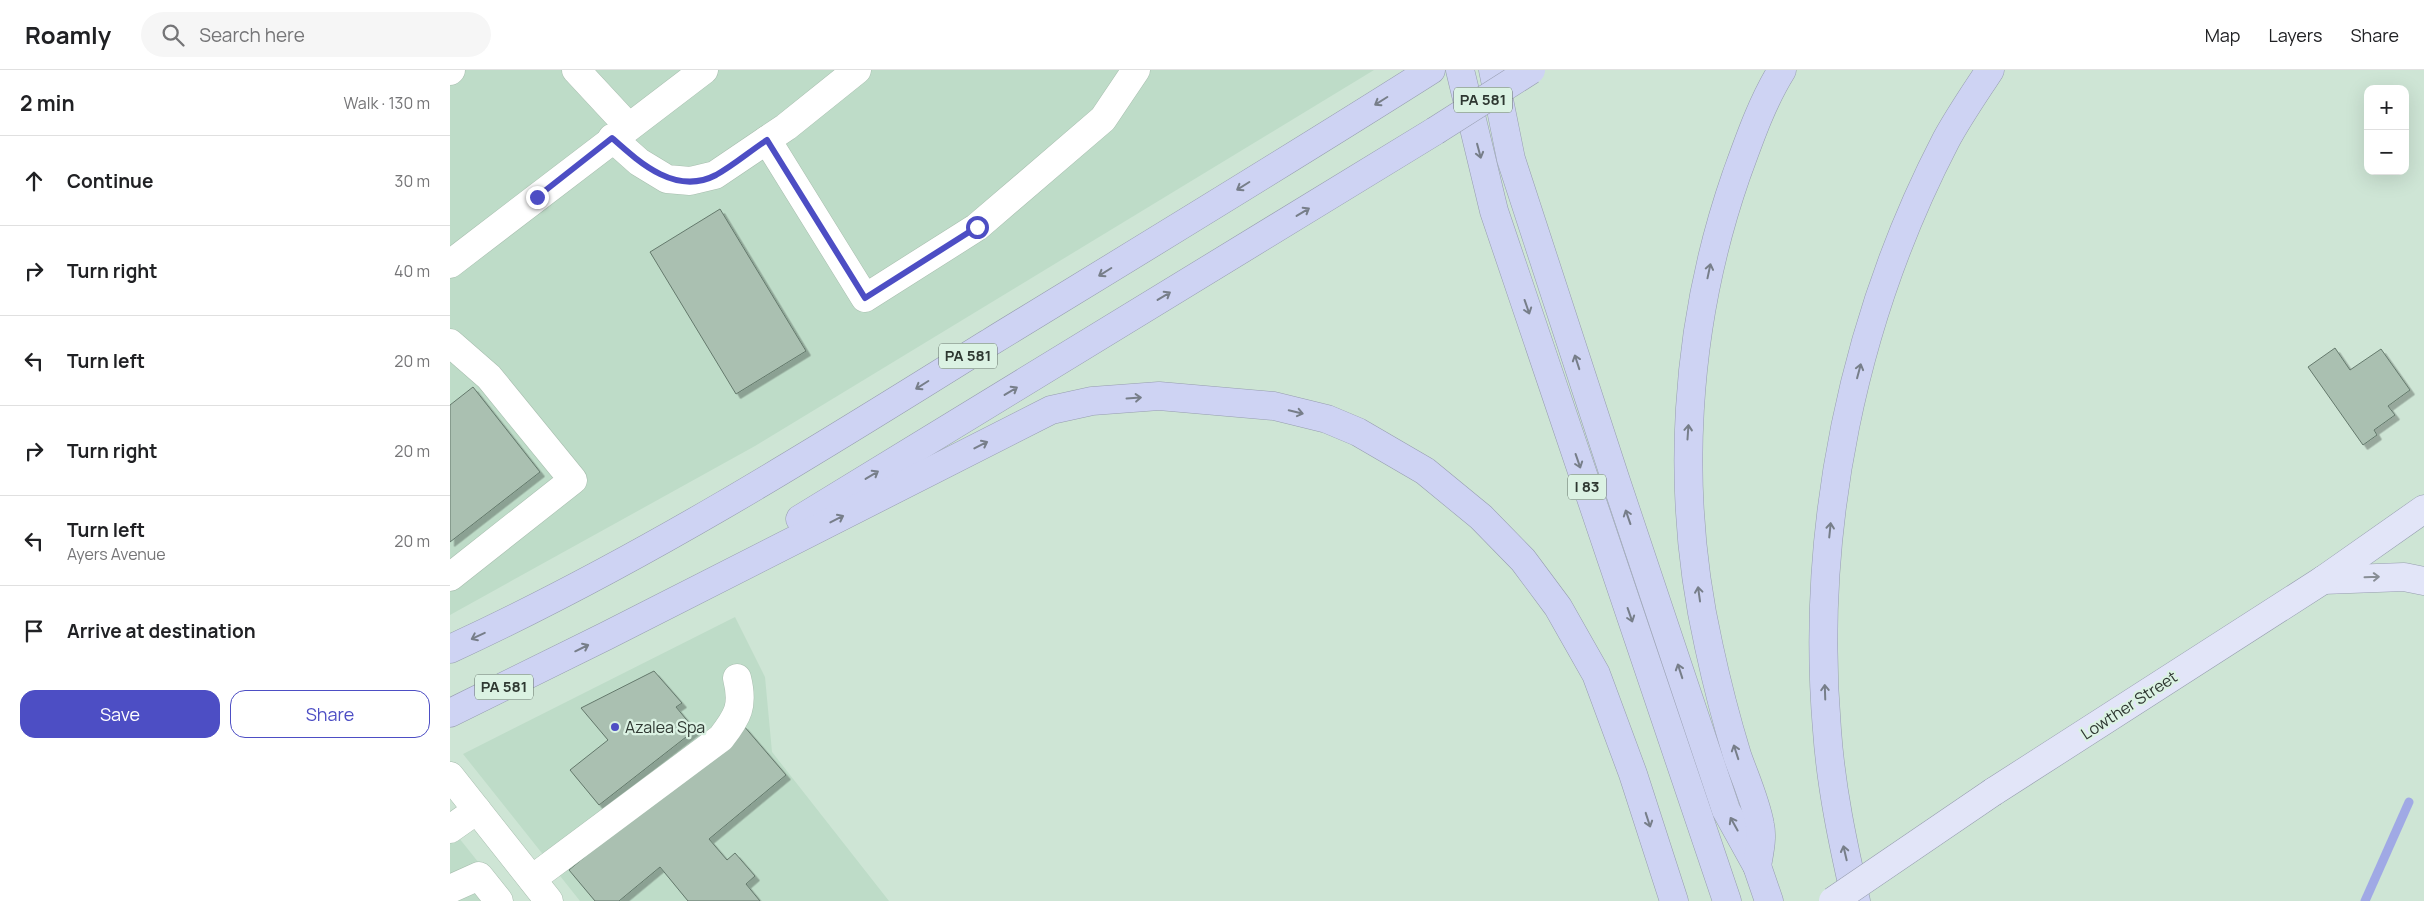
<!DOCTYPE html>
<html lang="en">
<head>
<meta charset="utf-8">
<style>
	:root { --surface:#fff; --page:#f6f6f6; --text:#202124; --muted:#757577; --line:#e0e0e0; --accent:#4d4ec4 }
	body { margin:0; font-family:Manrope,sans-serif; background:var(--page); color:var(--text) }
	.controls { position:absolute; right:15px; top:15px; display:grid; overflow:hidden; border-radius:10px; box-shadow:0 5px 20px #0002 }
	.controls button { width:45px; height:45px; display:grid; place-items:center; padding:0; border:0; border-bottom:1px solid var(--line); background:var(--surface); color:var(--text); font:25px sans-serif }
	.stop { position:absolute; width:15px; height:15px; margin:-11px; border:4px solid #4d4ec4; border-radius:50%; background:#fff }
	.stop.end { background:#4d4ec4; border-color:#fff; box-shadow:0 1px 5px #0008 }
	.list { margin:0; padding:0; list-style:none }
	h2 { display:flex; justify-content:space-between; align-items:center; height:65px; margin:0; padding:0 20px; font-size:21px }
	h2 small { font-size:16px; font-weight:400; color:var(--muted) }
	.list li { display:grid; grid-template-columns:32px 1fr auto; gap:15px; align-items:center; box-sizing:border-box; height:90px; padding:0 20px; border-top:1px solid var(--line) }
	.list b { display:block; font-size:19px; white-space:nowrap }
	.list p { margin:0; font-size:16px; white-space:nowrap; color:var(--muted) }
	.list em { font-size:16px; font-style:normal; color:var(--muted) }
	.actions { display:flex; gap:10px; padding:15px 20px }
	.actions a { flex:1; padding:11px 0; border:1px solid var(--accent); border-radius:15px; text-align:center; font-size:18px; color:var(--accent) }
	.actions .main { background:var(--accent); color:#fff }
	.icon { flex:none; width:28px; height:28px; fill:none; stroke:currentColor; stroke-width:2; stroke-linecap:round; stroke-linejoin:round }
	.map { position:relative; flex:none; width:1974px; height:831px; overflow:hidden }
	header { display:flex; align-items:center; gap:30px; box-sizing:border-box; height:70px; padding:0 25px; background:var(--surface); border-bottom:1px solid var(--line) }
	header strong { font-size:24px }
	nav { display:flex; gap:28px; margin-inline-start:auto; font-size:18px }
	.search { width:350px; height:45px; background:var(--page); display:flex; align-items:center; gap:12px; box-sizing:border-box; padding:0 18px; border-radius:28px; color:var(--muted); font-size:19px }
	main { display:flex }
	aside { flex:1; background:var(--surface) }
	.map>svg:first-child { display:block }
	.built { fill:#bedcc8 }
	.lines { fill:none; stroke-linecap:round; stroke-linejoin:round }
	.stream { stroke:#a0a9e5; stroke-width:9 }
	.building { fill:#aac0b1; stroke:#64796c; filter:url(#shadow) }
	.minor-casing { stroke:#a8beaf; stroke-width:29 }
	.major-casing { stroke:#969daf; stroke-width:29 }
	.highway-casing { stroke:#969daf; stroke-width:29 }
	.minor { stroke:#fff; stroke-width:28 }
	.major { stroke:#e2e5f8; stroke-width:28 }
	.highway { stroke:#ced3f3; stroke-width:28 }
	.major-bridge-casing { stroke:#969daf; stroke-width:29; stroke-linecap:butt }
	.highway-bridge-casing { stroke:#969daf; stroke-width:29; stroke-linecap:butt }
	.major-bridge { stroke:#e2e5f8; stroke-width:28 }
	.highway-bridge { stroke:#ced3f3; stroke-width:28 }
	.oneway { stroke:#777e89 }
	.oneway2 { stroke:#888e95 }
	.route { stroke:#4d4ec4; stroke-width:6 }
	.poi-dot { fill:#4d4ec4; stroke:#dbf2e3; stroke-width:2 }
	.labels { text-anchor:middle; stroke-width:4.5; stroke-linejoin:round; paint-order:stroke }
	.shield { fill:#dbf2e3; stroke:#637067; stroke-width:1 }
	.shield-label { font-size:15px; font-weight:bold; fill:#2f3832 }
	.street-label { font-size:16px; fill:#2f3832; stroke:#dbf2e3 }
	.poi-label { font-size:16px; fill:#2f3832; stroke:#dbf2e3; text-anchor:start }
</style>
</head>
<body>
<header>
<strong>Roamly</strong>
<div class="search"><svg class="icon" aria-label="search" viewBox="0 0 24 24"><circle cx="10" cy="10" r="6"/><path d="M15 15l6 6"/></svg>Search here</div>
<nav><a>Map</a><a>Layers</a><a>Share</a></nav>
</header>
<main>
<aside>
<h2>2 min<small>Walk · 130 m</small></h2>
<ul class="list">
<li><svg class="icon" aria-label="ahead" viewBox="0 0 24 24"><path d="M12 20V5M6 11l6-6 6 6"/></svg><div><b>Continue</b></div><em>30 m</em></li>
<li><svg class="icon" aria-label="right" viewBox="0 0 24 24"><path d="M7 20v-9h11M14 6l5 5-5 5"/></svg><div><b>Turn right</b></div><em>40 m</em></li>
<li><svg class="icon" aria-label="left" viewBox="0 0 24 24"><path d="M17 20v-9H6M10 6l-5 5 5 5"/></svg><div><b>Turn left</b></div><em>20 m</em></li>
<li><svg class="icon" aria-label="right" viewBox="0 0 24 24"><path d="M7 20v-9h11M14 6l5 5-5 5"/></svg><div><b>Turn right</b></div><em>20 m</em></li>
<li><svg class="icon" aria-label="left" viewBox="0 0 24 24"><path d="M17 20v-9H6M10 6l-5 5 5 5"/></svg><div><b>Turn left</b><p>Ayers Avenue</p></div><em>20 m</em></li>
<li><svg class="icon" aria-label="arrive" viewBox="0 0 24 24"><path d="M6 21V4h12l-3 4 3 4H6"/></svg><div><b>Arrive at destination</b></div></li>
</ul>
<div class="actions"><a class="main">Save</a><a>Share</a></div>
</aside>
<div class="map">
<svg width="1974" height="831" viewBox="0 0 1974 831">
	<defs>
		<filter id="shadow"><feDropShadow dx="4.5" dy="4.5" stdDeviation="0" flood-color="#0004"/></filter>
	</defs>
	<rect width="100%" height="100%" fill="#cee5d5"/>
	<g class="built">
		<polygon points="0,0 924,0 305,376 0,545"/>
		<polygon points="285,547 315,607 322,682 439,831 130,831 13,684"/>
		<polygon points="0,757 17,778 59,831 0,831"/>
	</g>
	<g class="lines">
		<polyline class="stream" points="1915,831 1959,732"/>
	</g>
	<g class="building">
		<polygon points="270,139 356,281 286,324 200,182"/>
		<polygon points="1885,278 1900,300 1931,279 1960,320 1938,336 1945,345 1924,360 1927,365 1913,375 1858,297"/>
		<polygon points="23,317 90,402 0,472 0,335"/>
		<polygon points="204,601 232,633 226,637 245,660 149,735 120,700 158,670 131,638"/>
		<polygon points="293,655 336,705 259,769 277,790 285,783 305,806 296,814 310,831 238,831 210,797 169,831 145,831 119,800"/>
	</g>
	<g class="lines">
		<defs>
			<g id="minor">
				<polyline points="126,0 178,56"/>
				<polyline points="0,1 1,0"/>
				<polyline points="162,68 189,92 217,109 240,111 265,105 336,57 407,0"/>
				<polyline points="317,70 415,228 527,157 653,49 686,0"/>
				<polyline points="0,194 254,0"/>
				<polyline points="0,273 39,307 123,410 0,507"/>
				<polyline points="0,706 99,831"/>
				<polyline points="0,759 27,740"/>
				<path d="M 82,809 L 271,668 C 288,646 294,636 287,608"/>
				<polyline points="0,819 29,806 49,831"/>
			</g>
			<g id="major">
				<polyline points="1873,510 1954,507 1974,511"/>
				<polyline points="1543,722 1873,510 1974,439"/>
			</g>
			<g id="highway">
				<polyline points="1010,0 1044,141 1277,831"/>
				<polyline points="1043,0 1061,89 1165,408 1276,740 1307,796 1319,831"/>
				<polyline points="350,449 985,61"/>
				<path d="M 0,579 C 189,492 366,381 542,271 C 689,181 836,92 981,0"/>
				<polyline points="0,643 156,566 601,340 642,331 709,326 824,336 877,349 908,362 975,401 1031,447 1073,490 1108,537 1146,604 1183,704 1224,831"/>
				<path d="M 1307,796 C 1309,784 1313,768 1310,755 C 1306,732 1295,708 1287,685 C 1276,649 1267,614 1259,577 C 1224,422 1234,256 1286,106 C 1299,70 1312,32 1332,0"/>
				<path d="M 1406,831 C 1393,774 1381,718 1377,660 C 1360,458 1403,249 1496,70 C 1509,46 1525,23 1540,0"/>
			</g>
		</defs>
		<use href="#minor" class="minor-casing"/>
		<use href="#major" class="major-casing"/>
		<use href="#highway" class="highway-casing"/>
		<use href="#minor" class="minor"/>
		<use href="#major" class="major"/>
		<use href="#highway" class="highway"/>
		<defs>
			<polyline id="major-bridge" points="1383,831 1543,722"/>
			<polyline id="highway-bridge" points="985,61 1081,0"/>
		</defs>
		<use href="#major-bridge" class="major-bridge-casing"/>
		<use href="#highway-bridge" class="highway-bridge-casing"/>
		<use href="#major-bridge" class="major-bridge"/>
		<use href="#highway-bridge" class="highway-bridge"/>
	</g>
	<defs><path id="oneway-shaft" d="M-6 0H5M1.5-3L5.5 0L1.5 3" fill="none" stroke-width="1.6" stroke-linecap="round" stroke-linejoin="round" transform="scale(1.25)"/></defs>
	<g class="oneway">
		<use href="#oneway-shaft" transform="translate(931 31) rotate(148)"/>
		<use href="#oneway-shaft" transform="translate(1029 81) rotate(75)"/>
		<use href="#oneway-shaft" transform="translate(793 116) rotate(148)"/>
		<use href="#oneway-shaft" transform="translate(853 142) rotate(-31)"/>
		<use href="#oneway-shaft" transform="translate(1259 201) rotate(-78)"/>
		<use href="#oneway-shaft" transform="translate(655 202) rotate(148)"/>
		<use href="#oneway-shaft" transform="translate(714 226) rotate(-31)"/>
		<use href="#oneway-shaft" transform="translate(1077 237) rotate(71)"/>
		<use href="#oneway-shaft" transform="translate(1127 292) rotate(-108)"/>
		<use href="#oneway-shaft" transform="translate(1409 301) rotate(-75)"/>
		<use href="#oneway-shaft" transform="translate(472 315) rotate(148)"/>
		<use href="#oneway-shaft" transform="translate(561 321) rotate(-31)"/>
		<use href="#oneway-shaft" transform="translate(684 328) rotate(-4)"/>
		<use href="#oneway-shaft" transform="translate(846 342) rotate(14)"/>
		<use href="#oneway-shaft" transform="translate(1238 362) rotate(-86)"/>
		<use href="#oneway-shaft" transform="translate(531 375) rotate(-27)"/>
		<use href="#oneway-shaft" transform="translate(1128 391) rotate(71)"/>
		<use href="#oneway-shaft" transform="translate(422 405) rotate(-31)"/>
		<use href="#oneway-shaft" transform="translate(1178 447) rotate(-109)"/>
		<use href="#oneway-shaft" transform="translate(387 449) rotate(-27)"/>
		<use href="#oneway-shaft" transform="translate(1380 460) rotate(-84)"/>
		<use href="#oneway-shaft" transform="translate(1249 524) rotate(-98)"/>
		<use href="#oneway-shaft" transform="translate(1180 545) rotate(71)"/>
		<use href="#oneway-shaft" transform="translate(28 566) rotate(155)"/>
		<use href="#oneway-shaft" transform="translate(132 578) rotate(-26)"/>
		<use href="#oneway-shaft" transform="translate(1230 601) rotate(-108)"/>
		<use href="#oneway-shaft" transform="translate(1375 622) rotate(-92)"/>
		<use href="#oneway-shaft" transform="translate(1286 682) rotate(-108)"/>
		<use href="#oneway-shaft" transform="translate(1198 750) rotate(72)"/>
		<use href="#oneway-shaft" transform="translate(1284 754) rotate(-119)"/>
		<use href="#oneway-shaft" transform="translate(1395 783) rotate(-103)"/>
	</g>
	<use class="oneway2" href="#oneway-shaft" transform="translate(1922 507) rotate(-2)"/>
	<g class="lines">
		<path class="route" d="M 87,127 L 162,68 C 190,93 226,126 266,105 C 284,95 300,81 317,70 L 415,228 L 527,157"/>
	</g>
	<circle class="poi-dot" cx="165" cy="657" r="5"/>
	<g class="labels">
		<g class="shield">
			<rect x="1004" y="17.5" width="58" height="25" rx="4"/>
			<rect x="489" y="273.5" width="58" height="25" rx="4"/>
			<rect x="1118" y="404.5" width="38" height="25" rx="4"/>
			<rect x="25" y="604.5" width="58" height="25" rx="4"/>
		</g>
		<g class="shield-label">
			<text x="1033" y="35">PA 581</text>
			<text x="518" y="291">PA 581</text>
			<text x="1137" y="422">I 83</text>
			<text x="54" y="622">PA 581</text>
		</g>
		<g class="street-label">
			<text transform="translate(1679 635) rotate(-33)" y="6">Lowther Street</text>
		</g>
		<g class="poi-label">
			<text x="175" y="663">Azalea Spa</text>
		</g>
	</g>
</svg>
<div class="controls">
<button>+</button>
<button>−</button>
</div>
<div class="stop" style="left:527px;top:157px"></div>
<div class="stop end" style="left:87px;top:127px"></div>
</div>
</main>
</body>
</html>
